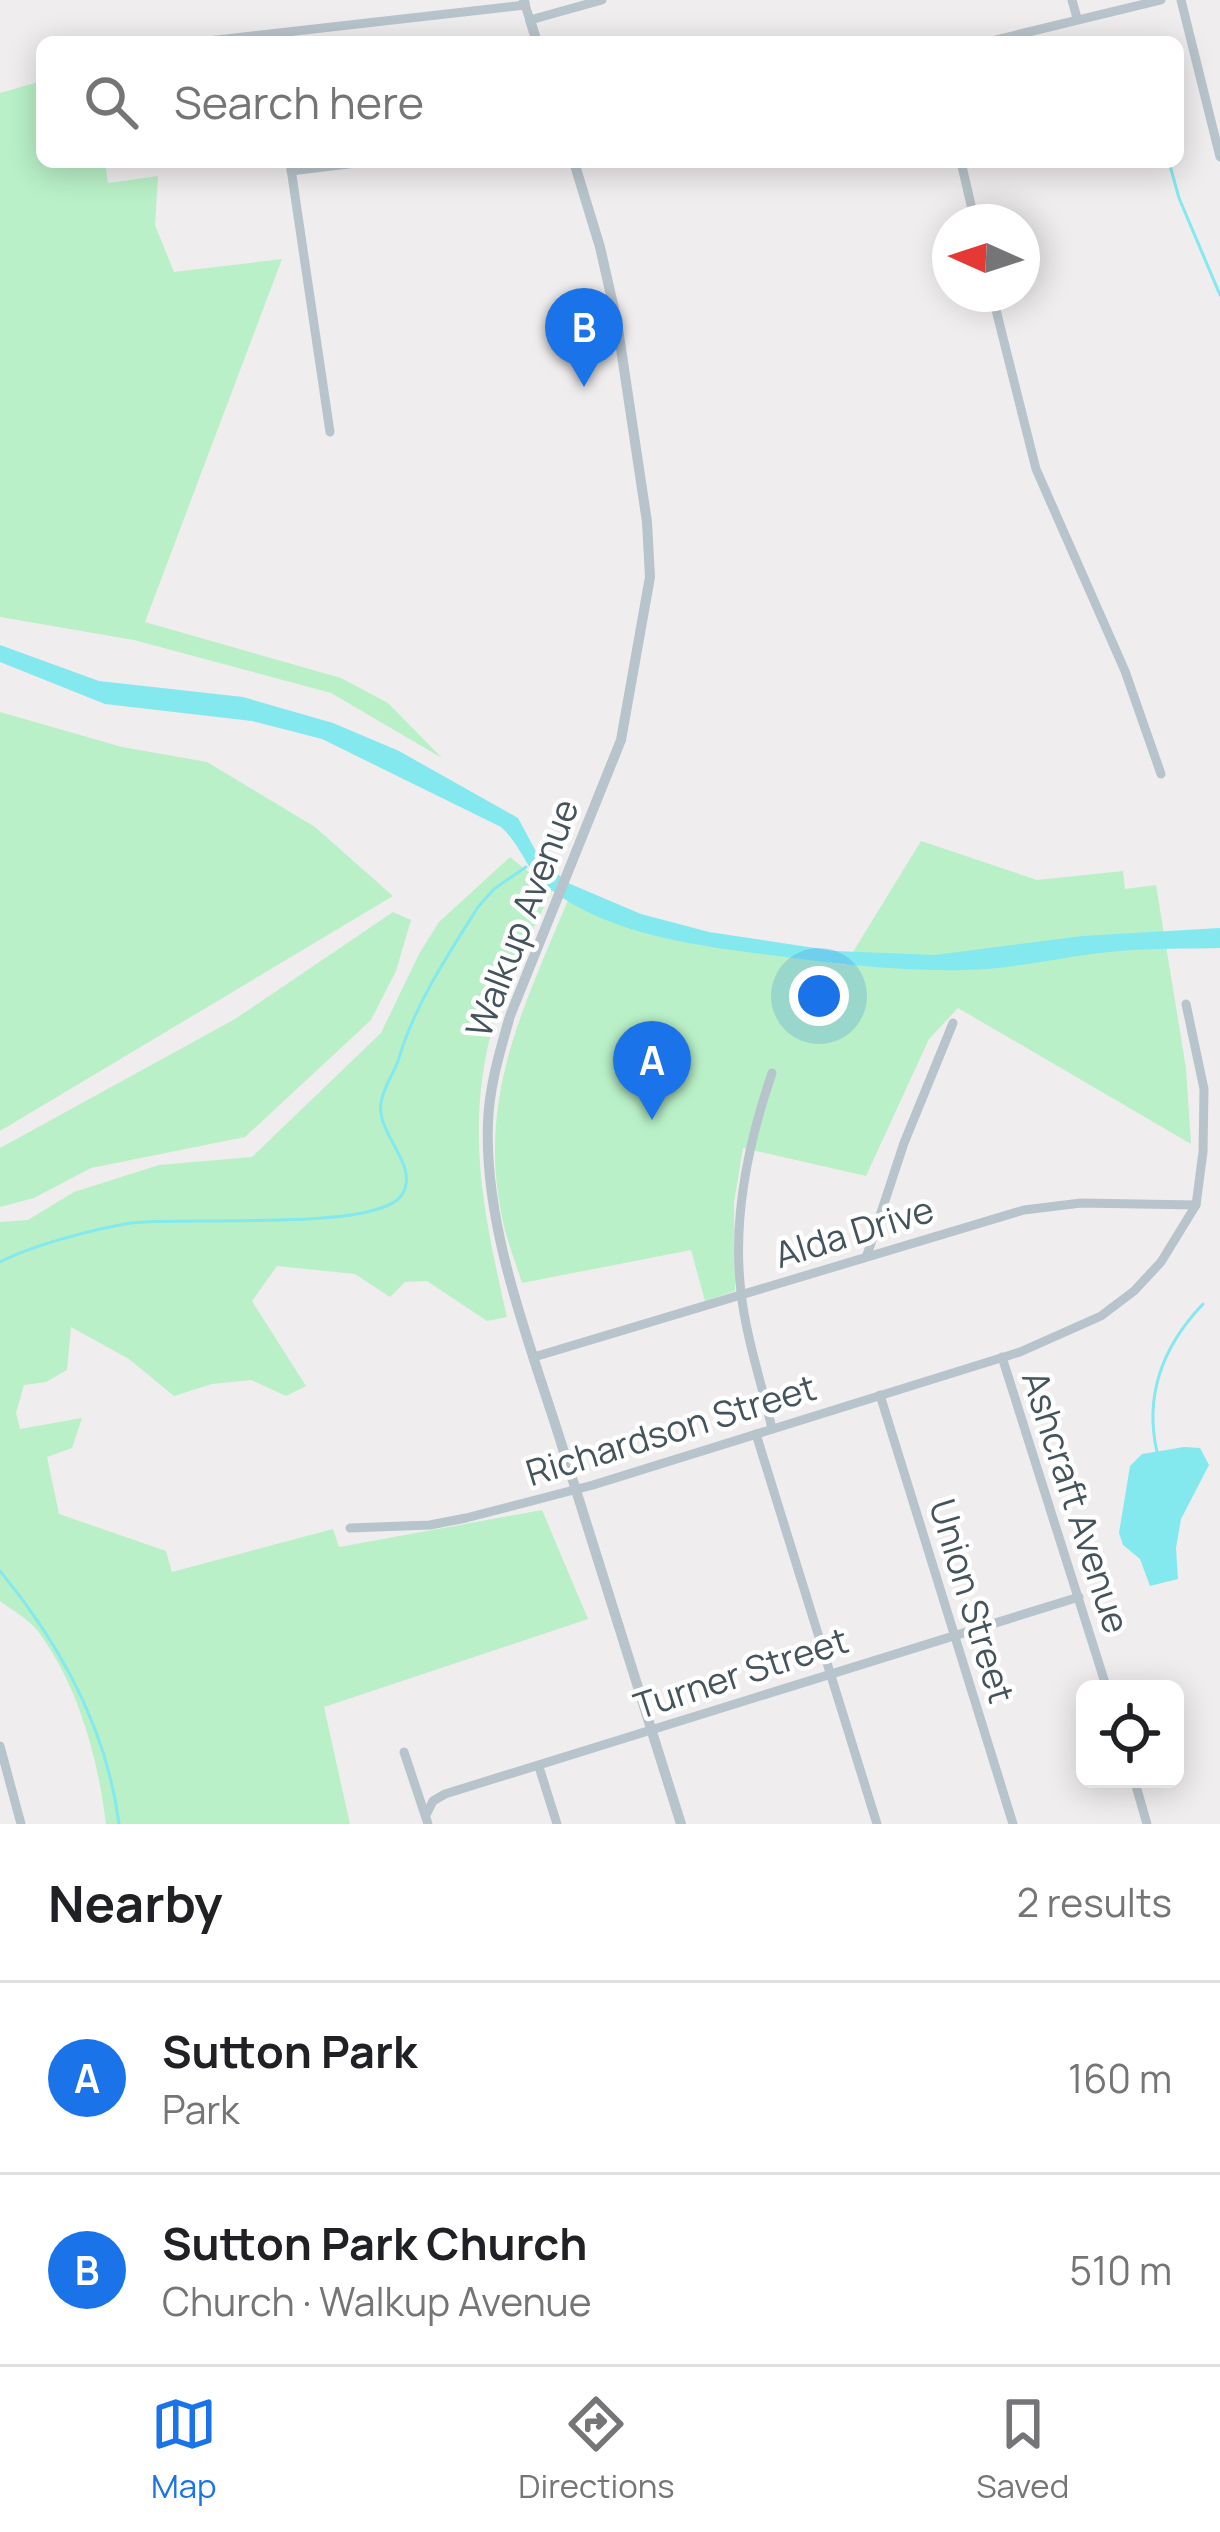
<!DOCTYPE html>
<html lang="en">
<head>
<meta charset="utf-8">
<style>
	:root { --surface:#fff; --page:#f6f6f6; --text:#202124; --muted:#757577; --line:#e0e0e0; --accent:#1a73e8 }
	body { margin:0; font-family:Manrope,sans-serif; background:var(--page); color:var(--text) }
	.controls { position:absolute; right:36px; bottom:36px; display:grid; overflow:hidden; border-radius:18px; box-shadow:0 6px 30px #0003 }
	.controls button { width:108px; height:108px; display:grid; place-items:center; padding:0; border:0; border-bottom:3px solid var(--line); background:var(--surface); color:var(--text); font:60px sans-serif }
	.compass { position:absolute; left:932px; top:204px; width:108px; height:108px; border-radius:50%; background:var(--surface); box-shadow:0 6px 30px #0003; rotate:273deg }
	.you { position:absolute; left:819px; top:996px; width:42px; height:42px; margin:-30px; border:9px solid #fff; border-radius:50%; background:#1a73e8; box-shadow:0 0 0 18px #1a73e833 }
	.badge { display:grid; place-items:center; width:78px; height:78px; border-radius:50%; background:var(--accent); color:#fff; font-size:39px; font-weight:700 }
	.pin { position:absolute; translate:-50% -99px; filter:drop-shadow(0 3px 6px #0008) }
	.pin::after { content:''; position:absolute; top:63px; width:42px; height:36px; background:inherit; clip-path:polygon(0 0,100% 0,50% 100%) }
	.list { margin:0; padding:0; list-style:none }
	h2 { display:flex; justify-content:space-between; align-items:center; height:156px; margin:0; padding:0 48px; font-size:51px }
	h2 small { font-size:39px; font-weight:400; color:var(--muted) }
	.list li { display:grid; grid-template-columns:78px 1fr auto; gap:36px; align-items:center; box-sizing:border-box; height:192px; padding:0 48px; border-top:3px solid var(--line) }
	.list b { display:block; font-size:45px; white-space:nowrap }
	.list p { margin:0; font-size:39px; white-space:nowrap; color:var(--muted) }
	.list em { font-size:39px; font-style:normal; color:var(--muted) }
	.icon { flex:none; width:66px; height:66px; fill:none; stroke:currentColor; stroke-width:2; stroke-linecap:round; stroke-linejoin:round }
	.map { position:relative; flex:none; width:1220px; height:1824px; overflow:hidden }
	.search { position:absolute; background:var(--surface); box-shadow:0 6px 30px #0003; left:36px; right:36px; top:36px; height:132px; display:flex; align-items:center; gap:30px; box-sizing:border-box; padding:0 42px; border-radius:18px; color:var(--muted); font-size:45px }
	.sheet { height:540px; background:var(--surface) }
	nav { display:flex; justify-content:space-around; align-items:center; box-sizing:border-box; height:168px; border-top:3px solid var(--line); background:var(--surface); font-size:33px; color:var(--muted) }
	nav a { display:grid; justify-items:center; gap:6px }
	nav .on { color:var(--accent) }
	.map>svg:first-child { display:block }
	.green { fill:#b9f0c7 }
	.water { fill:#84e8ef }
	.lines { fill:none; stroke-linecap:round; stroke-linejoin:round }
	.stream { stroke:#84e8ef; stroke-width:3 }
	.minor { stroke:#b8c4cb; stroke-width:9 }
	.tertiary { stroke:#b8c4cb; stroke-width:10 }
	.labels { text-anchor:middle; stroke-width:9; stroke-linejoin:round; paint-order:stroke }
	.street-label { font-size:36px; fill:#45545c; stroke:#fff }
</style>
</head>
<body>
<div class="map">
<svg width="1220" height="1824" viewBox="0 0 1220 1824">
	<rect width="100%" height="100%" fill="#f0edee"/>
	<g class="green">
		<polygon points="42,81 42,162 105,162 108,183 158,176 155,225 174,272 282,259 145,622 341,678 388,703 442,758 331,693 134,640 0,617 0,93"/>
		<polygon points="0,712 122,747 207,762 315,827 393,896 0,1131"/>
		<path d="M 921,841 L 1037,880 L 1123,871 L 1125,889 L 1156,885 L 1186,1068 L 1191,1144 L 958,1008 L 929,1039 L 866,1176 L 743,1148 L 734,1203 L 735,1291 L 705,1301 L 691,1250 L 522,1283 C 515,1260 505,1236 501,1212 C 478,1094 525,1005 568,900 L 610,921 L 845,965 Z"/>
		<path d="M 510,857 L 552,891 C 535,926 514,962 501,999 C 462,1115 481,1203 507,1317 L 487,1321 L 427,1281 L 405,1282 L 390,1297 L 355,1274 L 277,1266 L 252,1301 L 306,1386 L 286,1396 L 251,1380 L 212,1384 L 174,1396 L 129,1359 L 71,1327 L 67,1370 L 46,1382 L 24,1385 L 16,1413 L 20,1429 L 82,1418 L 72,1448 L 47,1457 L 59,1514 L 166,1551 L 172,1572 L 333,1529 L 339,1547 L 542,1510 L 588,1619 L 324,1707 L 350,1824 L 106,1824 C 98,1758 78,1684 37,1630 C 28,1619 12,1610 0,1601 L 0,1222 L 28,1220 L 74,1192 L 159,1165 L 252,1157 L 381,1033 L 419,954 L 439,922 Z"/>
		<polygon points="393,912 411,920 396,971 371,1020 245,1137 91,1168 34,1198 0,1207 0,1148 235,1019"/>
	</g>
	<g class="water">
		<path d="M 0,645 L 99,681 L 243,697 L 333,723 L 399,751 L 518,818 L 540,859 L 568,883 L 641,914 L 709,932 L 835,951 L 935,955 L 1082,936 L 1220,928 L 1220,948 C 1187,949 1153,948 1120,951 C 1068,955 1018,969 966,970 C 889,972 815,961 739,951 C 675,942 602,929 550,889 C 524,869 524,848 501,827 L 322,739 L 252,721 L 105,704 L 0,662 Z"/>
		<polygon points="1184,1447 1200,1448 1209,1465 1181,1519 1176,1548 1178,1579 1150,1586 1140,1559 1123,1545 1119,1533 1130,1466 1142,1454"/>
	</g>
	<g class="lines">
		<g class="stream">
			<polyline points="1169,162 1179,198 1220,295"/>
			<path d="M 0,1262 C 33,1245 94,1229 131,1223 C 180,1216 374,1232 401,1196 C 422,1167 376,1135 381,1103 C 383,1087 393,1075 398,1061 C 414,1006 447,956 478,907 L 494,889 L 526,867"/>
			<path d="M 1157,1452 C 1144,1395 1163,1346 1203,1304"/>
			<path d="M 0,1571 C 60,1644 107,1729 119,1824"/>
		</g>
		<g class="minor">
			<polyline points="1072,0 1077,18"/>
			<polyline points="1181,0 1220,157"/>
			<polyline points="199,42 525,5 530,20 602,0"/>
			<polyline points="987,42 1161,0"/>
			<polyline points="290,162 330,432"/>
			<polyline points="961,162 975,222"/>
			<polyline points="291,171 364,162"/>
			<polyline points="992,294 1036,469 1125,671 1161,774"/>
			<path d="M 772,1073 C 748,1143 732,1218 741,1292 C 746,1338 762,1384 772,1429"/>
			<polyline points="867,1255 904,1143 953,1023"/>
			<polyline points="534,1357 1024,1210 1081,1203 1196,1205"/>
			<polyline points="1002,1357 1107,1689"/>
			<polyline points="880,1395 1013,1824"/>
			<polyline points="756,1434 877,1824"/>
			<polyline points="350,1528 430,1525 466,1518 593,1485 1020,1352 1101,1316 1134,1291 1161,1262 1196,1205 1203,1152 1204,1089 1186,1004"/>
			<polyline points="0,1746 21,1824"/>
			<polyline points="404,1752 428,1824"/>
			<polyline points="539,1767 557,1824"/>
			<polyline points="1134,1779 1147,1824"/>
			<polyline points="427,1813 433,1801 445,1794 1079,1597"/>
		</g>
		<g class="tertiary">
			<polyline points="524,0 525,5"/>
			<polyline points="530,20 537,42"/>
			<path d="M 574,162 L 600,247 L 617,322 L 647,522 L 650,577 L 621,740 L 510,1016 C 500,1051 489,1087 488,1123 C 484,1225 527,1336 558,1433 C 599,1563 641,1693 681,1824"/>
		</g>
	</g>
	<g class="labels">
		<g class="street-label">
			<text transform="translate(522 918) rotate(-69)" y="13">Walkup Avenue</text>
			<text transform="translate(854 1232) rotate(-17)" y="13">Alda Drive</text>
			<text transform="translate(671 1430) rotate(-17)" y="13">Richardson Street</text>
			<text transform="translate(1076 1502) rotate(72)" y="13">Ashcraft Avenue</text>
			<text transform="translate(972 1601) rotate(73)" y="13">Union Street</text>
			<text transform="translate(741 1673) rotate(-18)" y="13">Turner Street</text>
		</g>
	</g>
</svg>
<div class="controls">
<button><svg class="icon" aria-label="locate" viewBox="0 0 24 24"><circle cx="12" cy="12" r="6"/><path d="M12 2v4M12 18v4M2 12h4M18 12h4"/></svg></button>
</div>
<svg class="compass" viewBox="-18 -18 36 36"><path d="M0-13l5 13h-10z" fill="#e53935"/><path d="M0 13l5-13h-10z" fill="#757577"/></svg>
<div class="you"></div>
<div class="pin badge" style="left:652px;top:1120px">A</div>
<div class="pin badge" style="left:584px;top:387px">B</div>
<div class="search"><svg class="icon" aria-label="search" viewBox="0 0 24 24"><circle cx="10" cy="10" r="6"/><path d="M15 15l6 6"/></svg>Search here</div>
</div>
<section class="sheet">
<h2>Nearby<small>2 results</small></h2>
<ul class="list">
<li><span class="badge">A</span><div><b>Sutton Park</b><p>Park</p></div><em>160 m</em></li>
<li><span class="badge">B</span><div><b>Sutton Park Church</b><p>Church · Walkup Avenue</p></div><em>510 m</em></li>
</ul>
</section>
<nav>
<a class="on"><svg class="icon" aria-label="map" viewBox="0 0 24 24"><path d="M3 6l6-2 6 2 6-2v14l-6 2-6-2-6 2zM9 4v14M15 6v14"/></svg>Map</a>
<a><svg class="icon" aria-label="directions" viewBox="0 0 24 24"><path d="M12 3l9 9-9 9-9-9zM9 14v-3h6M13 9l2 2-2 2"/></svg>Directions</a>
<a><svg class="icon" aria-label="saved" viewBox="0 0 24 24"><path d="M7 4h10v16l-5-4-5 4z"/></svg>Saved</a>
</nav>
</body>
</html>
